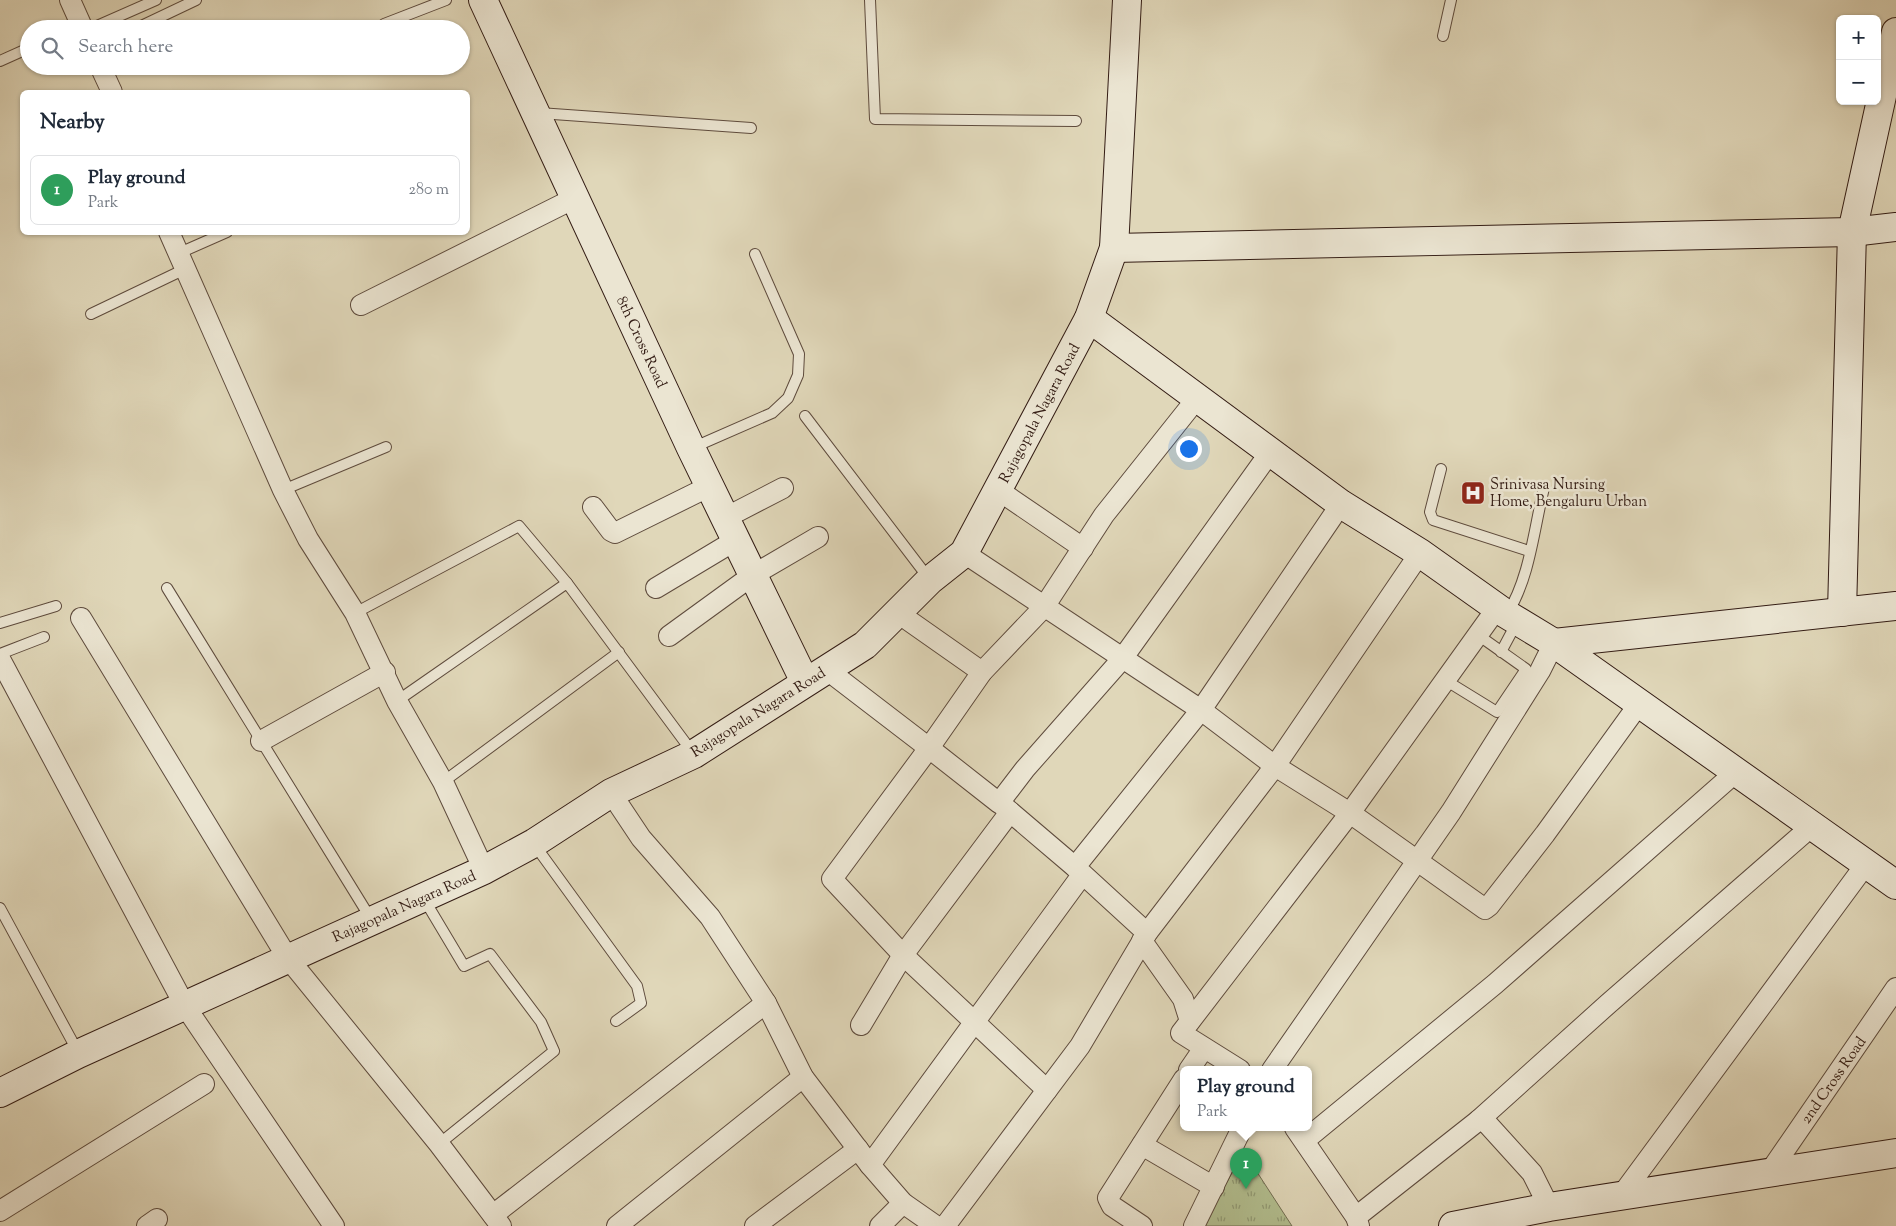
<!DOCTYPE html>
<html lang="en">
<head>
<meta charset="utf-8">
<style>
	:root { --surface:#fff; --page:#f2f2f3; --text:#1f2937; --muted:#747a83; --line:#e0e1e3; --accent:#111827 }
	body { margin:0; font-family:"Sorts Mill Goudy",serif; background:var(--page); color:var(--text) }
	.controls { position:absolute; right:15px; top:15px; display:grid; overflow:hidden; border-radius:8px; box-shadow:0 1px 4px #0004 }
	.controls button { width:45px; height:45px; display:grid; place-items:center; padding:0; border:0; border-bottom:1px solid var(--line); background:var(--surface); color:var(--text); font:25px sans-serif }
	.you { position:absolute; left:1188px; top:448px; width:18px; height:18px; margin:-12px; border:4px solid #fff; border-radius:50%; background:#1a73e8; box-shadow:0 0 0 8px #1a73e833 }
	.badge { display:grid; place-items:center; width:32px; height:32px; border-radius:50%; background:var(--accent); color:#fff; font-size:16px; font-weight:700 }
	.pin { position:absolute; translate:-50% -41px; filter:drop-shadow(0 1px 2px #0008) }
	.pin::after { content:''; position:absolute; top:26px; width:18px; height:15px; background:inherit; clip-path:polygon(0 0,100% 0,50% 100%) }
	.popup { position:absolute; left:1180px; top:1066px; width:132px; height:65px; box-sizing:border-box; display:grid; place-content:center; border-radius:8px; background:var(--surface); filter:drop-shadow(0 1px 4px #0005); font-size:16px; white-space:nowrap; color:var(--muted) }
	.popup b { font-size:19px; color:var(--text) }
	.popup::after { content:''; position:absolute; left:50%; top:100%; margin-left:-10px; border:10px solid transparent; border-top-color:var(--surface) }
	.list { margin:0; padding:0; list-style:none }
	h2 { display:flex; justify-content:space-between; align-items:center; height:65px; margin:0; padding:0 20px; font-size:21px }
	h2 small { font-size:16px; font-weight:400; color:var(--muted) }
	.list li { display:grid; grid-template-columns:32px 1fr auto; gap:15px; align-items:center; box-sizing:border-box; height:70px; margin:0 10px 10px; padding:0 10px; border:1px solid var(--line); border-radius:8px }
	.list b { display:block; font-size:19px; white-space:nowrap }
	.list p { margin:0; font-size:16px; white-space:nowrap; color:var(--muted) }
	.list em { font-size:16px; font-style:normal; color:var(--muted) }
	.icon { flex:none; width:28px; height:28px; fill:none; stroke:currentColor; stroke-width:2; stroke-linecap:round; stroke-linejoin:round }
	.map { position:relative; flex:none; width:1896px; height:1226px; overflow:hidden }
	.search { position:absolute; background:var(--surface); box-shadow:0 1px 4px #0004; left:20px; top:20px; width:450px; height:55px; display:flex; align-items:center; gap:12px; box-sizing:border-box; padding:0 18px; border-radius:28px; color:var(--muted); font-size:19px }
	.panel { position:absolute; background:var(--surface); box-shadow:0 1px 4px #0004; left:20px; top:90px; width:450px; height:145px; border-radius:8px }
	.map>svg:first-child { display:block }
	.park { fill:url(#park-tufts); stroke:#726d52 }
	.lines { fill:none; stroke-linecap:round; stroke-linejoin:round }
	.lane-casing { stroke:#5e4b3d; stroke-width:12 }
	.street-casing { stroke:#5e4b3d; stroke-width:22 }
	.secondary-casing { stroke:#331c14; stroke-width:30 }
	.lane { stroke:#ebe5d2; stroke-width:10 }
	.street { stroke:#ebe5d2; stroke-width:20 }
	.secondary { stroke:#ebe5d2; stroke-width:28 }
	.labels { text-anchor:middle; stroke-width:5; stroke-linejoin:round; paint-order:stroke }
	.street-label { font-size:15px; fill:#331c14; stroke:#ebe5d2 }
	.poi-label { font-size:15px; fill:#331c14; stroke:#ebe5d2; text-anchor:start }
</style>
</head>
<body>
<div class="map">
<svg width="1896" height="1226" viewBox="0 0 1896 1226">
	<defs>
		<pattern id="park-tufts" width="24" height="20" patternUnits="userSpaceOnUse" patternTransform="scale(1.25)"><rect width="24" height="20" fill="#b2be8f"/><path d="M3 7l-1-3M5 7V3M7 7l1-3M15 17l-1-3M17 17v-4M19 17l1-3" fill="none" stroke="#919a74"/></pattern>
	</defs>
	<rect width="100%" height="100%" fill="#e0d7b9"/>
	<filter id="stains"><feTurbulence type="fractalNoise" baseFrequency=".004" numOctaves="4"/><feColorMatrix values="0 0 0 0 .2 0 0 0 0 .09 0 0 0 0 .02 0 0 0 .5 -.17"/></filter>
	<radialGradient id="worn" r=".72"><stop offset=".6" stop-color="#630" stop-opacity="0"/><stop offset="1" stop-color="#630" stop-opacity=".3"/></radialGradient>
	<polygon class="park" points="1244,1152 1292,1226 1202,1226"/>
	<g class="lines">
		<defs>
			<g id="lane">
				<polyline points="870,0 875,119 1076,121"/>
				<polyline points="384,24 446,0"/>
				<polyline points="90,29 156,0"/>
				<polyline points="135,29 196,0"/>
				<polyline points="1443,36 1451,0"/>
				<polyline points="0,61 29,48"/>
				<polyline points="539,113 751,128"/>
				<polyline points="177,254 227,232"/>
				<polyline points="91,314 183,270"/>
				<polyline points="805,416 930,580"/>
				<polyline points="692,448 772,413 788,398 798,375 799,354 755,254"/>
				<polyline points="1441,469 1430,512 1433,520 1529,551"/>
				<polyline points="283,490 386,447"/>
				<polyline points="167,588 371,919"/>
				<polyline points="355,613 519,526 567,583"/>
				<path d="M 1507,614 C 1530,578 1534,528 1544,488"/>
				<polyline points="0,623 56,606"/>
				<polyline points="1501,652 1517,622"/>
				<polyline points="0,654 44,637"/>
				<polyline points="1445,680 1497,712 1526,669 1478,635"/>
				<polyline points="397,701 567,583 693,753"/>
				<polyline points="443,782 619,652"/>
				<polyline points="534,844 637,986 641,1003 616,1021"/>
				<polyline points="424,899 464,966 490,954 541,1022 554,1051 439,1144"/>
				<polyline points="0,908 78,1052"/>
			</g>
			<g id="street">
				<polyline points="70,0 83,29"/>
				<polyline points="100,66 112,92"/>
				<polyline points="169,232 283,490 308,539 355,613 397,701 443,782 484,870"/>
				<polyline points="361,305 575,198"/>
				<polyline points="998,490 1083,548"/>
				<polyline points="593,507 611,531 615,533 710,486"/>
				<polyline points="725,518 783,488"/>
				<polyline points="964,553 1201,710 1275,766 1350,813 1485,909 1489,906 1545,834 1639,704"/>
				<polyline points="656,588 736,540"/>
				<polyline points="898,613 982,672"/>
				<polyline points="81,618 287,957 439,1144 501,1226"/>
				<polyline points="669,636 753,575 818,537"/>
				<polyline points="0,659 185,1006 334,1226"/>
				<polyline points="826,669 929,748 982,672 1044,607 1104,515 1198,397"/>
				<polyline points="261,741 385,672"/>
				<polyline points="611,793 641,838 710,917 766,1003 803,1077 870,1165 903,1203 936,1226"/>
				<polyline points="1001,804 1075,867"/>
				<polyline points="1147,933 1075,867 1201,710 1341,504"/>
				<polyline points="1142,941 1183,999 1190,1021"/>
				<polyline points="861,1025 903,955 1010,812"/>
				<polyline points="1189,1070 1204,1048"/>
				<polyline points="1240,1070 1181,1033 1350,813 1497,608"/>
				<polyline points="1272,1070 1451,812 1540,671 1554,643"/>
				<polyline points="1047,1090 903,955 832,879 929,748 999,803 1025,769 1122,659 1271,451"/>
				<polyline points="1479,1120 1608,1004 1812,826"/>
				<polyline points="1295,1128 1356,1217 1359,1226"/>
				<polyline points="1305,1140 1495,984 1736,772"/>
				<polyline points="1142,1145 1214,1187"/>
				<polyline points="870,1165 1082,875"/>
				<polyline points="1769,1173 1896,988"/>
				<polyline points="1621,1196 1866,864"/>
				<polyline points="0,1211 204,1084"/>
				<polyline points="493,1215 766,1003"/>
				<polyline points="1356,1217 1479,1120 1483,1119 1532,1173 1549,1207"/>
				<polyline points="147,1226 157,1219"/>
				<polyline points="617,1226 803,1077"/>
				<polyline points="755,1226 858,1149"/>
				<polyline points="880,1226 903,1203"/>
				<polyline points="945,1226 1080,1046 1147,933 1275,766 1420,553"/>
				<polyline points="1142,1226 1112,1206 1108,1198 1184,1079"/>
				<polyline points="1194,1226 1242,1128"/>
			</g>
			<g id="secondary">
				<polyline points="483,0 691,448 805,682"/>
				<polyline points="1114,248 1852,232 1896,227"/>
				<polyline points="1089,318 1341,504 1420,553 1506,614 1554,643 1896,885"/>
				<polyline points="1842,612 1852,232 1896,32"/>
				<polyline points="1554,643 1896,606"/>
				<polyline points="0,1093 78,1054 484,870 534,843 611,793 694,754 865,645 930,580 964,553 1089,318 1114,248 1127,0"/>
				<polyline points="1453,1226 1549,1207 1896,1153"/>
			</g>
		</defs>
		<use href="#lane" class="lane-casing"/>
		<use href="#street" class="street-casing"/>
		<use href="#secondary" class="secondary-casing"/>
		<use href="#lane" class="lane"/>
		<use href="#street" class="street"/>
		<use href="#secondary" class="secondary"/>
	</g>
	<defs>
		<symbol id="hospital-square" viewBox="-11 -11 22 22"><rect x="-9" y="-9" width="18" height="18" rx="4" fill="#8f2418" stroke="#ebe5d2"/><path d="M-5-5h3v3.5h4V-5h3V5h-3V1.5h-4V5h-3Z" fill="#fff"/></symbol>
	</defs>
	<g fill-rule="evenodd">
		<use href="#hospital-square" x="1459" y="479" width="28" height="28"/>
	</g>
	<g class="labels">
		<g class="street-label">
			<text transform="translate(642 342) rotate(65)" y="5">8th Cross Road</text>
			<text transform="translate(1039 413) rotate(-62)" y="5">Rajagopala Nagara Road</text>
			<text transform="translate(758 712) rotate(-32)" y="5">Rajagopala Nagara Road</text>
			<text transform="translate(404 906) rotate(-24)" y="5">Rajagopala Nagara Road</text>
			<text transform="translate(1833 1080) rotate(-55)" y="5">2nd Cross Road</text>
		</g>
		<g class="poi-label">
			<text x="1490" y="489">Srinivasa Nursing<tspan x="1490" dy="17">Home, Bengaluru Urban</tspan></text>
		</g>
	</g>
	<rect width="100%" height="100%" filter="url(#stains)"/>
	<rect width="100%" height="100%" fill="url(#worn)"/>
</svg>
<div class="controls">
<button>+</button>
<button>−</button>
</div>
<div class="you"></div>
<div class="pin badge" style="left:1246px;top:1189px;background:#2e9e5b">1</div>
<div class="popup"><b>Play ground</b>Park</div>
<div class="search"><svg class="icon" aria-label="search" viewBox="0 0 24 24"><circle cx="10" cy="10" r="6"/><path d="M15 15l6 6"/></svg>Search here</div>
<section class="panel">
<h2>Nearby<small></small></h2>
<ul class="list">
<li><span class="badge" style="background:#2e9e5b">1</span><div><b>Play ground</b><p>Park</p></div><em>280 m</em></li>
</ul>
</section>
</div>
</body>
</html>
